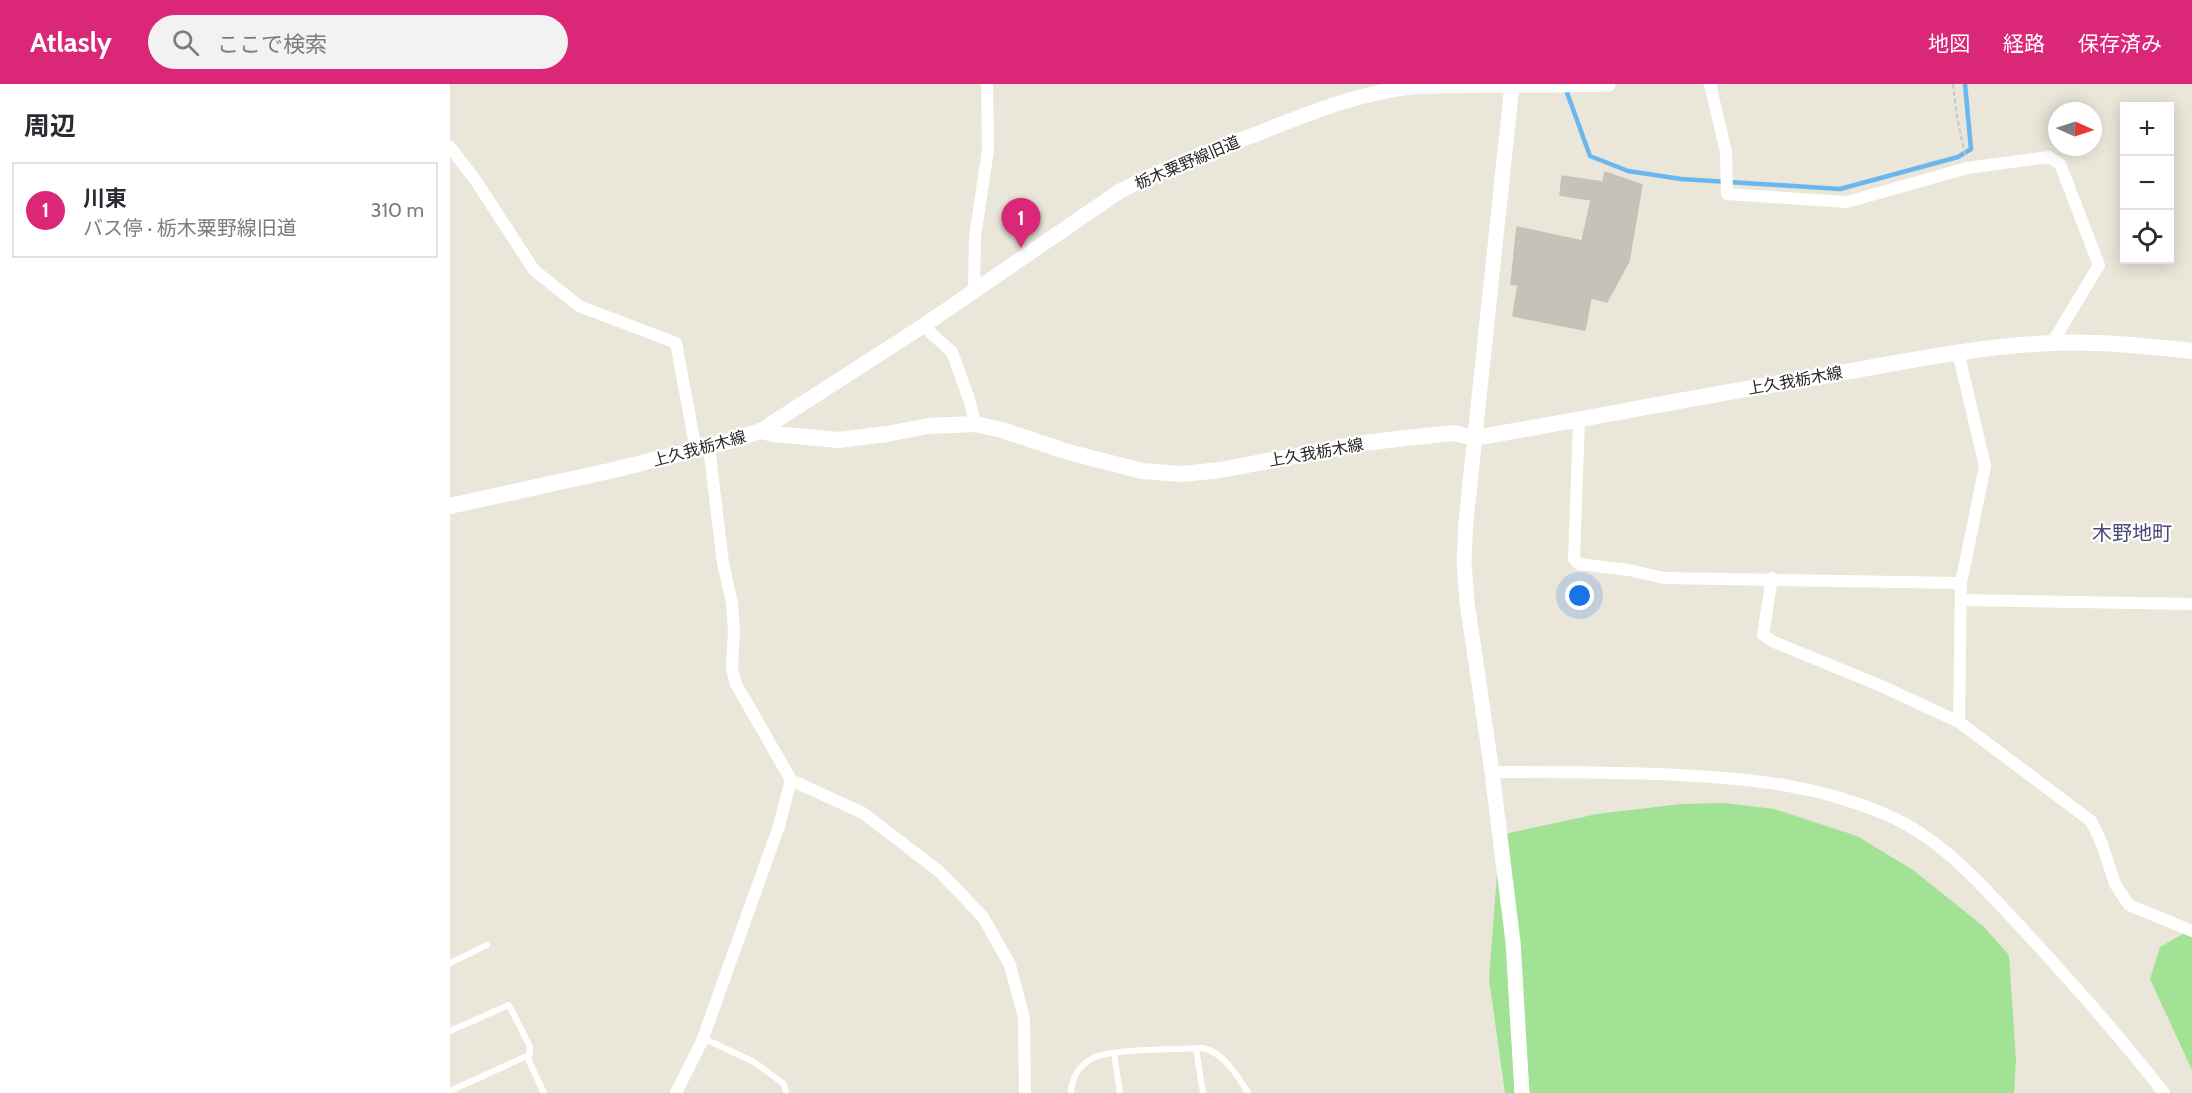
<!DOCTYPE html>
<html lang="ja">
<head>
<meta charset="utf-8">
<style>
	:root { --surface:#fff; --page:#f2f2f3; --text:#2b2b33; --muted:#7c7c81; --line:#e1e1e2; --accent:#db2777 }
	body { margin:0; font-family:Cabin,"Noto Sans JP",sans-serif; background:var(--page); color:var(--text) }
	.controls { position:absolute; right:18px; top:18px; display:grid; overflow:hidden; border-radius:0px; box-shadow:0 3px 15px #0003 }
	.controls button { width:54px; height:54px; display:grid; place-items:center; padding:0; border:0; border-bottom:2px solid var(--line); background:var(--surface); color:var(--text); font:30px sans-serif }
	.compass { position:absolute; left:1598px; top:18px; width:54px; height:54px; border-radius:50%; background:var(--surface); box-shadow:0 3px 15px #0003; rotate:93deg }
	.you { position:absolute; left:1130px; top:512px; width:21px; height:21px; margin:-15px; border:4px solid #fff; border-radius:50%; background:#1a73e8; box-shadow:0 0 0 9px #1a73e833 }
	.badge { display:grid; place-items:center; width:39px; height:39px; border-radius:50%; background:var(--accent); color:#fff; font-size:20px; font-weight:700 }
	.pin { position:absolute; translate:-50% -50px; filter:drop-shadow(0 2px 3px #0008) }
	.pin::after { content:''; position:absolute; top:32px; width:21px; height:18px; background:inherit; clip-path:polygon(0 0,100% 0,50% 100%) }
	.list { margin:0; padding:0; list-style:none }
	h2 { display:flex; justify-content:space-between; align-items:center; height:78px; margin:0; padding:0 24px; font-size:26px }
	h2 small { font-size:20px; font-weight:400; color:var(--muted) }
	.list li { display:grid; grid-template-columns:39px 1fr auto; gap:18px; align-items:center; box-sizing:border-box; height:96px; margin:0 12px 12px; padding:0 12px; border:2px solid var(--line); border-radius:0px }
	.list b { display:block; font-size:22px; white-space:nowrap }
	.list p { margin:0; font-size:20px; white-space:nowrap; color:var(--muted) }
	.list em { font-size:20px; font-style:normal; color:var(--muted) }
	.icon { flex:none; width:33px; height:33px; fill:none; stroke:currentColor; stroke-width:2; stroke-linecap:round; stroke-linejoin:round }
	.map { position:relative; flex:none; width:1742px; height:1009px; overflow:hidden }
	header { display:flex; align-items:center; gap:36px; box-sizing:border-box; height:84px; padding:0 30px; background:var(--accent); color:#fff }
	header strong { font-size:28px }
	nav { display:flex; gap:33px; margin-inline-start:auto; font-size:21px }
	.search { width:420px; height:54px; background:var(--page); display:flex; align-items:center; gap:15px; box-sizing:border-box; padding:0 21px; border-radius:33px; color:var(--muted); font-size:22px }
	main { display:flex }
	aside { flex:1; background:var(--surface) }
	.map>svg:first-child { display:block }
	.green { fill:#a2e294 }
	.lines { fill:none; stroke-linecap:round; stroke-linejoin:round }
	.stream { stroke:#6ab6ee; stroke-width:4.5 }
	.building { fill:#c6c2b9; stroke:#c5c2b3; stroke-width:1.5 }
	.path { stroke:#c7c7c7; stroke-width:2; stroke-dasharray:4.5 3; stroke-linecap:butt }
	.service { stroke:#fff; stroke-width:6 }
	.minor { stroke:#fff; stroke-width:12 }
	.tertiary { stroke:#fff; stroke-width:15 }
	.secondary { stroke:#fff; stroke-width:16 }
	.labels { text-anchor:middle; stroke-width:4.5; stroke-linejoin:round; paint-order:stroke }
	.street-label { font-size:16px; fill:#282828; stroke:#fff }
	.quarter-label { font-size:20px; fill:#494978; stroke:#fff }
</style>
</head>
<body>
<header>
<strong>Atlasly</strong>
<div class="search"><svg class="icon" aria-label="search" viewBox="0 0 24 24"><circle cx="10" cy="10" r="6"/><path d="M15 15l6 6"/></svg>ここで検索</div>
<nav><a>地図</a><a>経路</a><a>保存済み</a></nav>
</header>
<main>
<aside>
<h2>周辺<small></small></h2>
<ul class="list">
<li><span class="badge">1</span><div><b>川東</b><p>バス停 · 栃木粟野線旧道</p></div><em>310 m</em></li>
</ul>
</aside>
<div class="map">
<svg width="1742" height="1009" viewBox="0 0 1742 1009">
	<rect width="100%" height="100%" fill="#eae6d9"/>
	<g class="green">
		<polygon points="1274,719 1324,725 1407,752 1463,786 1533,842 1559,871 1566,976 1564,1009 1055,1009 1039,895 1050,751 1147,730 1231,720"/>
		<polygon points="1742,845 1742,986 1700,895 1710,863"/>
	</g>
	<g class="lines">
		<polyline class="stream" points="1115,3 1140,72 1178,87 1231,95 1390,105 1508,73 1521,65 1515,0"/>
	</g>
	<polygon class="building" points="1155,88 1192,101 1179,177 1157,218 1141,214 1135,246 1063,232 1068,201 1061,200 1067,143 1132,157 1141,116 1110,111 1112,92 1153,98"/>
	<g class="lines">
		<polyline class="path" points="1503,0 1507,33 1515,71"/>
		<g class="service">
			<polyline points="0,879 37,861"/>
			<polyline points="0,947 59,921 80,963 79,977 94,1009"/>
			<polyline points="253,954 304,978 334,1000 336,1009"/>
			<polyline points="746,965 753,1009"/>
			<polyline points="664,969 670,1009"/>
			<polyline points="0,1007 79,971"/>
			<path d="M 621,1009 C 621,995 629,982 641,975 C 659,964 729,966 753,964 C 773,968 788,992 798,1009"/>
		</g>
		<g class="minor">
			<polyline points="1260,0 1276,68 1277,110 1397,118 1517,84 1599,73 1610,80 1649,181 1602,259"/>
			<polyline points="0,63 26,97 84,186 129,222 226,259 246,366"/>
			<polyline points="524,207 525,153 538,66 537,0"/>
			<polyline points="473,242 502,268 520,318 525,340"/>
			<polyline points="1508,268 1535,382 1511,499 1509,638"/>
			<polyline points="1129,336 1124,475 1129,480 1179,486 1214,494 1511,499"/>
			<polyline points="259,363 273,479 282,519 284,548 282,585 286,600 341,696 413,729 490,788 533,833 560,881 574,934 575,1009"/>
			<polyline points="1322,494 1313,551 1324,558 1429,601 1509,638 1641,737 1652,760 1665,800 1679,821 1742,847"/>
			<polyline points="1511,516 1742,520"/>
			<path d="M 1042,688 C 1105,688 1167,688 1229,691 C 1303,695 1368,701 1437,731 C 1494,755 1539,809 1581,854 C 1627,904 1672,955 1714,1009"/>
			<polyline points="226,1009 252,957 329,742 341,696"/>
		</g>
		<g class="tertiary">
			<polyline points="1062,1 1016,437 1014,478 1017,518 1042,688 1063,858 1072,1009"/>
			<path d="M 310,347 L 473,242 L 670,107 C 713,85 757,69 801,52 C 853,32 906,9 962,3 C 1027,0 1093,2 1158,0"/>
		</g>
		<path class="secondary" d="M 0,422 L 168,385 L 283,356 L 310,347 L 324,350 L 388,356 L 437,350 L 478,342 L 525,340 L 552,346 L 618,368 L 692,387 L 732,390 L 770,386 L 914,359 L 955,354 L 1004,349 L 1024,354 C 1141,334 1256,311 1373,292 C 1448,279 1525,262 1602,259 C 1649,257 1695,262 1742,267"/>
	</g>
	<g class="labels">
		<g class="street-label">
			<text transform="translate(737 78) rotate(-23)" y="6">栃木粟野線旧道</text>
			<text transform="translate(1345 296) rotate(-10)" y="6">上久我栃木線</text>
			<text transform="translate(249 364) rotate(-15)" y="6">上久我栃木線</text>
			<text transform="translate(866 368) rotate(-10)" y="6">上久我栃木線</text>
		</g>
		<g class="quarter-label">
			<text x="1682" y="456">木野地町</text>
		</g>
	</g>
</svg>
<div class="controls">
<button>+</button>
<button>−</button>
<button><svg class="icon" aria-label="locate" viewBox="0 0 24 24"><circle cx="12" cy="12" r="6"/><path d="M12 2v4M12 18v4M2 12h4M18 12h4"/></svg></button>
</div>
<svg class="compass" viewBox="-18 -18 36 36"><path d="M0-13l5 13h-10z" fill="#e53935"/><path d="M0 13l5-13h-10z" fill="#7c7c81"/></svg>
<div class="you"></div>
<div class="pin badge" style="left:571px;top:164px">1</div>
</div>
</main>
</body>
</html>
